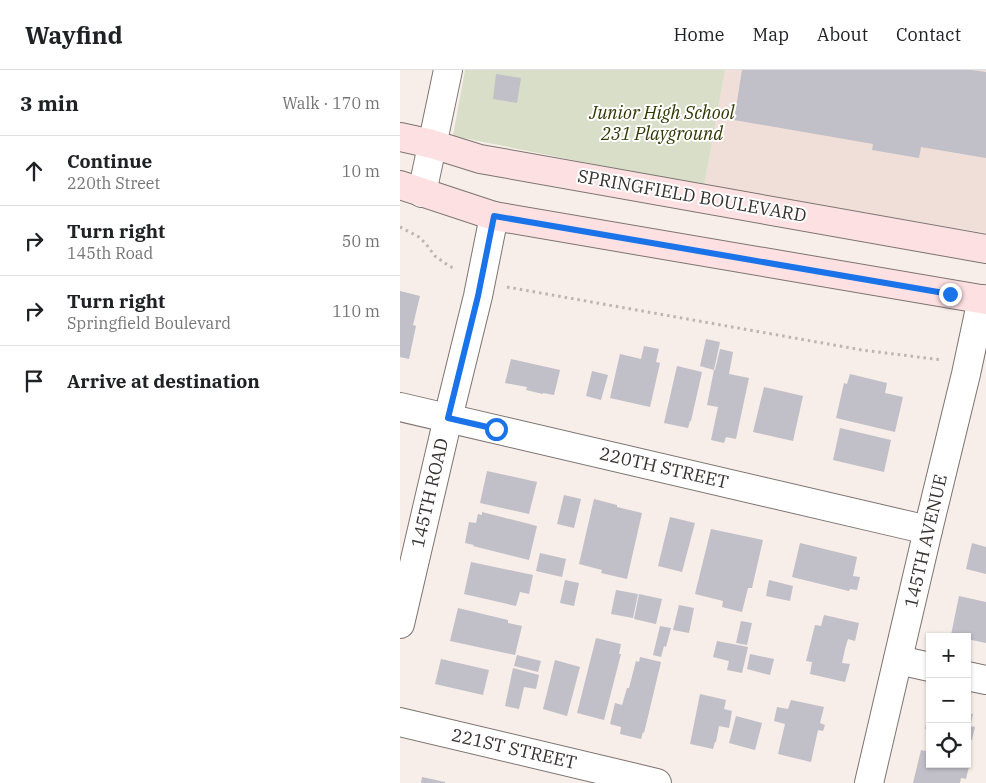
<!DOCTYPE html>
<html lang="en">
<head>
<meta charset="utf-8">
<style>
	:root { --surface:#fff; --page:#f6f6f6; --text:#202124; --muted:#757577; --line:#e0e0e0 }
	body { margin:0; font-family:"IBM Plex Serif",serif; background:var(--page); color:var(--text) }
	.controls { position:absolute; right:15px; bottom:15px; display:grid; overflow:hidden; border-radius:0px; box-shadow:0 1px 4px #0004 }
	.controls button { width:45px; height:45px; display:grid; place-items:center; padding:0; border:0; border-bottom:1px solid var(--line); background:var(--surface); color:var(--text); font:25px sans-serif }
	.stop { position:absolute; width:15px; height:15px; margin:-11px; border:4px solid #1a73e8; border-radius:50%; background:#fff }
	.stop.end { background:#1a73e8; border-color:#fff; box-shadow:0 1px 5px #0008 }
	.list { margin:0; padding:0; list-style:none }
	h2 { display:flex; justify-content:space-between; align-items:center; height:65px; margin:0; padding:0 20px; font-size:21px }
	h2 small { font-size:16px; font-weight:400; color:var(--muted) }
	.list li { display:grid; grid-template-columns:32px 1fr auto; gap:15px; align-items:center; box-sizing:border-box; height:70px; padding:0 20px; border-top:1px solid var(--line) }
	.list b { display:block; font-size:19px; white-space:nowrap }
	.list p { margin:0; font-size:16px; white-space:nowrap; color:var(--muted) }
	.list em { font-size:16px; font-style:normal; color:var(--muted) }
	.icon { flex:none; width:28px; height:28px; fill:none; stroke:currentColor; stroke-width:2; stroke-linecap:round; stroke-linejoin:round }
	.map { position:relative; flex:none; width:586px; height:713px; overflow:hidden }
	header { display:flex; align-items:center; gap:30px; box-sizing:border-box; height:70px; padding:0 25px; background:var(--surface); border-bottom:1px solid var(--line) }
	header strong { font-size:24px }
	nav { display:flex; gap:28px; margin-inline-start:auto; font-size:18px }
	main { display:flex }
	aside { flex:1; background:var(--surface) }
	.map>svg:first-child { display:block }
	.built { fill:#f0ded8 }
	.green { fill:#d9dec9 }
	.building { fill:#c1bfc7 }
	.lines { fill:none; stroke-linecap:round; stroke-linejoin:round }
	.street-casing { stroke:#7c7471; stroke-width:30 }
	.secondary-casing { stroke:#7c7471; stroke-width:30 }
	.path { stroke:#bdb5b2; stroke-width:3; stroke-dasharray:2.5 4; stroke-linecap:butt }
	.street { stroke:#fff; stroke-width:28 }
	.secondary { stroke:#fde0e2; stroke-width:28 }
	.route { stroke:#1a73e8; stroke-width:6 }
	.labels { text-anchor:middle; stroke-width:4; stroke-linejoin:round; paint-order:stroke }
	.park-label { font-size:18px; font-style:italic; fill:#313800; stroke:#fff }
	.street-label { font-size:18px; fill:#363231; stroke:#fff }
</style>
</head>
<body>
<header>
<strong>Wayfind</strong>
<nav><a>Home</a><a>Map</a><a>About</a><a>Contact</a></nav>
</header>
<main>
<aside>
<h2>3 min<small>Walk · 170 m</small></h2>
<ul class="list">
<li><svg class="icon" aria-label="ahead" viewBox="0 0 24 24"><path d="M12 20V5M6 11l6-6 6 6"/></svg><div><b>Continue</b><p>220th Street</p></div><em>10 m</em></li>
<li><svg class="icon" aria-label="right" viewBox="0 0 24 24"><path d="M7 20v-9h11M14 6l5 5-5 5"/></svg><div><b>Turn right</b><p>145th Road</p></div><em>50 m</em></li>
<li><svg class="icon" aria-label="right" viewBox="0 0 24 24"><path d="M7 20v-9h11M14 6l5 5-5 5"/></svg><div><b>Turn right</b><p>Springfield Boulevard</p></div><em>110 m</em></li>
<li><svg class="icon" aria-label="arrive" viewBox="0 0 24 24"><path d="M6 21V4h12l-3 4 3 4H6"/></svg><div><b>Arrive at destination</b></div></li>
</ul>
</aside>
<div class="map">
<svg width="586" height="713" viewBox="0 0 586 713">
	<rect width="100%" height="100%" fill="#f7ede9"/>
	<polygon class="built" points="325,0 586,0 586,163 304,116"/>
	<polygon class="green" points="65,0 325,0 304,116 53,66"/>
	<g class="building">
		<polygon points="342,0 572,0 586,2 586,88 521,77 519,88 472,80 473,74 334,50"/>
		<polygon points="96,4 121,8 117,33 93,29"/>
		<polygon points="0,221 20,226 13,255 16,256 9,289 0,287"/>
		<polygon points="306,269 320,272 314,300 300,296"/>
		<polygon points="244,276 259,279 256,292 260,293 250,337 210,328 220,284 241,289"/>
		<polygon points="320,279 333,282 329,304 349,308 336,369 326,367 324,373 311,370 318,337 307,335 314,300 315,300"/>
		<polygon points="111,289 160,300 154,325 143,323 143,324 126,320 127,317 105,313"/>
		<polygon points="277,296 302,302 291,351 290,351 288,358 264,353"/>
		<polygon points="192,301 208,305 201,330 186,326"/>
		<polygon points="450,304 487,313 485,323 503,327 495,362 436,348 444,313 447,314"/>
		<polygon points="364,317 403,326 393,371 353,362"/>
		<polygon points="440,358 491,370 484,402 433,390"/>
		<polygon points="87,401 137,412 129,444 80,433"/>
		<polygon points="164,425 181,429 174,458 157,454"/>
		<polygon points="194,429 217,435 217,437 242,443 227,509 201,503 202,500 179,494"/>
		<polygon points="82,442 137,456 129,490 73,476 74,475 65,473 69,452 76,453 78,444 82,445"/>
		<polygon points="270,447 295,453 282,502 258,496"/>
		<polygon points="311,459 363,470 352,518 348,518 342,542 322,537 323,531 295,524"/>
		<polygon points="400,473 457,487 453,506 460,507 457,520 450,519 449,521 392,507"/>
		<polygon points="572,473 586,477 586,504 566,499"/>
		<polygon points="140,483 166,489 162,507 136,501"/>
		<polygon points="71,492 133,505 129,524 120,522 116,536 64,524"/>
		<polygon points="165,510 179,513 174,536 160,533"/>
		<polygon points="369,510 393,516 390,531 366,526"/>
		<polygon points="216,520 238,524 233,548 211,544"/>
		<polygon points="239,524 262,529 256,554 234,549"/>
		<polygon points="559,526 586,532 586,573 567,569 567,567 551,565"/>
		<polygon points="279,535 294,538 289,563 273,560"/>
		<polygon points="58,538 108,550 108,553 122,556 115,585 50,571"/>
		<polygon points="424,545 459,553 455,571 448,569 445,579 442,593 450,594 445,612 410,604 412,592 406,591 415,555 421,556"/>
		<polygon points="341,551 352,553 347,575 336,573"/>
		<polygon points="260,556 271,558 266,577 264,576 261,587 253,585"/>
		<polygon points="196,568 221,574 219,584 221,584 204,650 177,643"/>
		<polygon points="317,571 348,577 342,603 327,600 329,591 313,587"/>
		<polygon points="350,584 374,589 370,605 347,599"/>
		<polygon points="117,585 141,591 138,602 114,596"/>
		<polygon points="240,587 261,592 244,663 243,662 241,669 220,664 221,657 210,654 215,633 222,635 227,618 229,618 236,591 239,592"/>
		<polygon points="41,589 89,600 83,625 35,614"/>
		<polygon points="155,590 180,597 167,646 143,639"/>
		<polygon points="113,598 139,605 136,619 124,617 119,639 105,636"/>
		<polygon points="300,624 326,630 324,639 332,641 329,658 319,656 316,672 315,672 313,679 290,674"/>
		<polygon points="391,630 424,637 420,653 425,655 423,661 418,660 411,692 378,684 385,654 374,651 377,637 388,639"/>
		<polygon points="529,641 530,641 530,660 525,659"/>
		<polygon points="567,643 573,644 570,656 575,657 572,670 567,669"/>
		<polygon points="336,646 362,653 355,680 329,673"/>
		<polygon points="521,680 530,682 530,694 567,694 567,691 570,692 566,709 561,708 560,713 513,713"/>
		<polygon points="22,707 45,712 45,713 21,713"/>
	</g>
	<g class="lines">
		<defs>
			<g id="street">
				<polyline points="22,123 48,0"/>
				<polyline points="0,337 528,460"/>
				<polyline points="0,554 48,348 78,226 94,146"/>
				<polyline points="498,590 530,597"/>
				<polyline points="567,606 586,610"/>
				<polyline points="0,652 257,713"/>
				<polyline points="469,713 528,460 566,304 582,229"/>
			</g>
			<g id="secondary">
				<polyline points="0,67 32,74 80,89 586,179"/>
				<polyline points="0,115 94,146 586,230"/>
			</g>
		</defs>
		<use href="#street" class="street-casing"/>
		<use href="#secondary" class="secondary-casing"/>
		<g class="path">
			<polyline points="0,157 19,167 26,174 35,186 49,196 56,199"/>
			<polyline points="107,217 462,280 542,290"/>
		</g>
		<use href="#street" class="street"/>
		<use href="#secondary" class="secondary"/>
	</g>
	<g class="lines">
		<polyline class="route" points="96,359 48,348 78,226 94,146 550,224"/>
	</g>
	<g class="labels">
		<g class="park-label">
			<text x="262" y="49">Junior High School<tspan x="262" dy="21">231 Playground</tspan></text>
		</g>
		<g class="street-label">
			<text transform="translate(292 126) rotate(10)" y="6">SPRINGFIELD BOULEVARD</text>
			<text transform="translate(264 398) rotate(13)" y="6">220TH STREET</text>
			<text transform="translate(30 423) rotate(-77)" y="6">145TH ROAD</text>
			<text transform="translate(526 471) rotate(-77)" y="6">145TH AVENUE</text>
			<text transform="translate(114 679) rotate(13)" y="6">221ST STREET</text>
		</g>
	</g>
</svg>
<div class="controls">
<button>+</button>
<button>−</button>
<button><svg class="icon" aria-label="locate" viewBox="0 0 24 24"><circle cx="12" cy="12" r="6"/><path d="M12 2v4M12 18v4M2 12h4M18 12h4"/></svg></button>
</div>
<div class="stop" style="left:96px;top:359px"></div>
<div class="stop end" style="left:550px;top:224px"></div>
</div>
</main>
</body>
</html>
